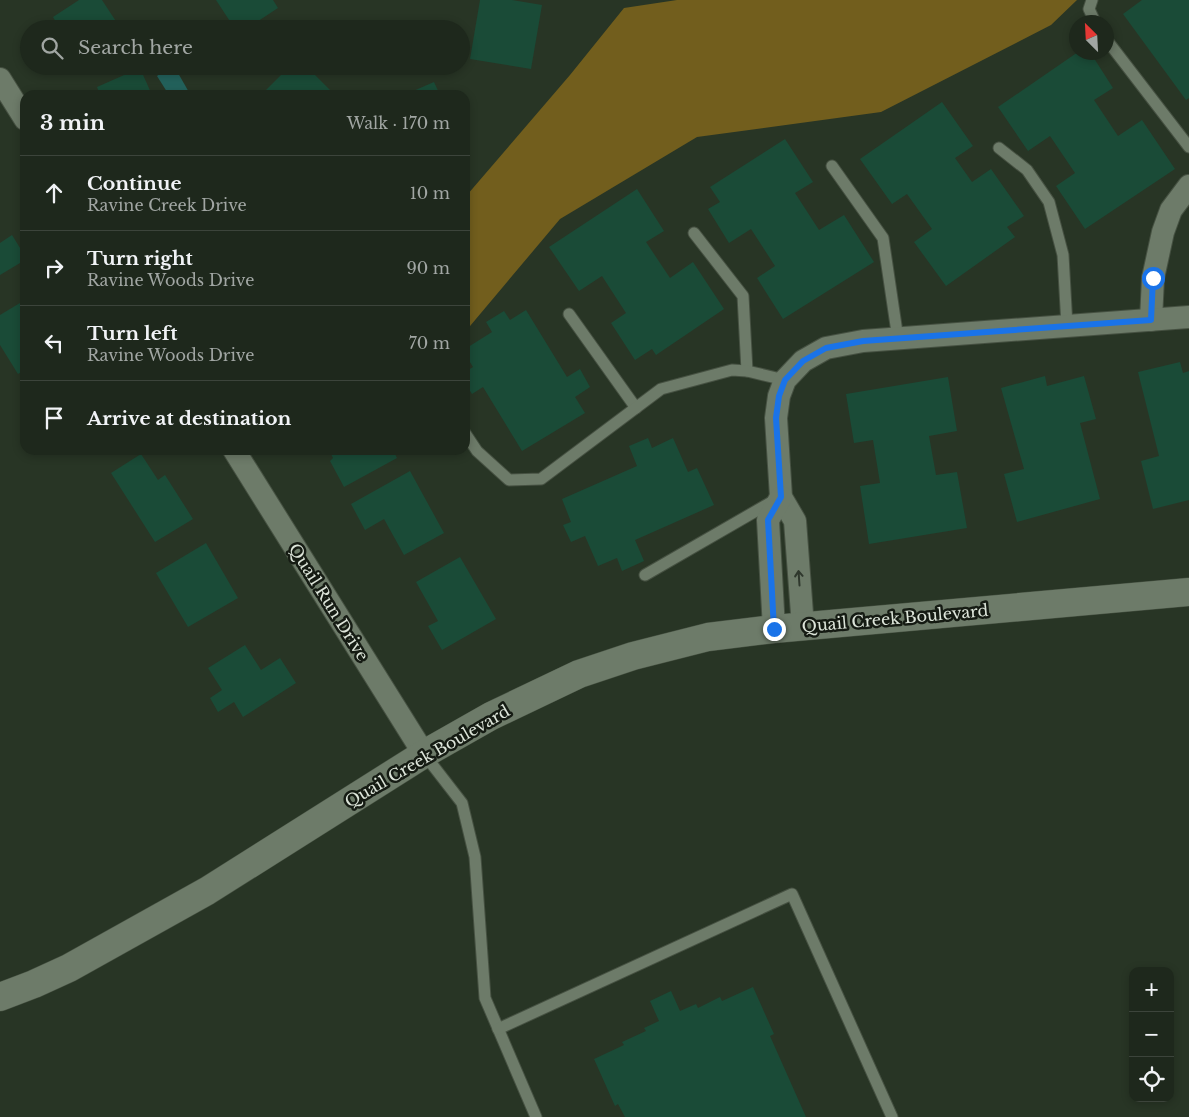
<!DOCTYPE html>
<html lang="en">
<head>
<meta charset="utf-8">
<style>
	:root { --surface:#1e281c; --page:#2b3429; --text:#f1f3f6; --muted:#a1a6a3; --line:#3c443b }
	body { margin:0; font-family:"Libre Baskerville",serif; background:var(--page); color:var(--text) }
	.controls { position:absolute; right:15px; bottom:15px; display:grid; overflow:hidden; border-radius:10px; box-shadow:0 2px 8px #0003 }
	.controls button { width:45px; height:45px; display:grid; place-items:center; padding:0; border:0; border-bottom:1px solid var(--line); background:var(--surface); color:var(--text); font:25px sans-serif }
	.compass { position:absolute; left:1069px; top:15px; width:45px; height:45px; border-radius:50%; background:var(--surface); box-shadow:0 2px 8px #0003; rotate:336deg }
	.stop { position:absolute; width:15px; height:15px; margin:-11px; border:4px solid #1a73e8; border-radius:50%; background:#fff }
	.stop.end { background:#1a73e8; border-color:#fff; box-shadow:0 1px 5px #0008 }
	.list { margin:0; padding:0; list-style:none }
	h2 { display:flex; justify-content:space-between; align-items:center; height:65px; margin:0; padding:0 20px; font-size:21px }
	h2 small { font-size:16px; font-weight:400; color:var(--muted) }
	.list li { display:grid; grid-template-columns:32px 1fr auto; gap:15px; align-items:center; box-sizing:border-box; height:75px; padding:0 20px; border-top:1px solid var(--line) }
	.list b { display:block; font-size:19px; white-space:nowrap }
	.list p { margin:0; font-size:16px; white-space:nowrap; color:var(--muted) }
	.list em { font-size:16px; font-style:normal; color:var(--muted) }
	.icon { flex:none; width:28px; height:28px; fill:none; stroke:currentColor; stroke-width:2; stroke-linecap:round; stroke-linejoin:round }
	.map { position:relative; flex:none; width:1189px; height:1117px; overflow:hidden }
	.search { position:absolute; background:var(--surface); box-shadow:0 2px 8px #0003; left:20px; top:20px; width:450px; height:55px; display:flex; align-items:center; gap:12px; box-sizing:border-box; padding:0 18px; border-radius:28px; color:var(--muted); font-size:19px }
	.panel { position:absolute; background:var(--surface); box-shadow:0 2px 8px #0003; left:20px; top:90px; width:450px; height:365px; border-radius:15px }
	.map>svg:first-child { display:block }
	.forest { fill:#725e1d }
	.water { fill:#23625c }
	.building { fill:#1a4b37 }
	.lines { fill:none; stroke-linecap:round; stroke-linejoin:round }
	.lane-casing { stroke:#465142; stroke-width:13 }
	.street-casing { stroke:#465142; stroke-width:24 }
	.secondary-casing { stroke:#465142; stroke-width:29 }
	.lane { stroke:#6d7b69; stroke-width:11 }
	.street { stroke:#6d7b69; stroke-width:22 }
	.secondary { stroke:#6d7b69; stroke-width:28 }
	.oneway { stroke:#2f382d }
	.route { stroke:#1a73e8; stroke-width:6 }
	.labels { text-anchor:middle; stroke-width:5; stroke-linejoin:round; paint-order:stroke }
	.street-label { font-size:16px; fill:#dde5da; stroke:#151b13 }
</style>
</head>
<body>
<div class="map">
<svg width="1189" height="1117" viewBox="0 0 1189 1117">
	<rect width="100%" height="100%" fill="#283525"/>
	<polygon class="forest" points="677,0 1077,0 1051,25 881,112 697,137 560,219 465,332 465,196 467,195 570,75 624,8"/>
	<polygon class="water" points="171,66 174,66 190,94 188,95 169,95 157,76"/>
	<g class="building">
		<polygon points="79,0 102,0 121,29 60,29 53,17"/>
		<polygon points="216,0 273,0 278,8 246,29 235,29"/>
		<polygon points="480,0 512,0 542,5 531,69 470,59"/>
		<polygon points="1142,0 1189,0 1189,98 1186,100 1123,14"/>
		<polygon points="1078,52 1090,52 1113,88 1094,100 1118,136 1142,120 1175,169 1085,229 1056,186 1075,173 1050,136 1028,151 998,107"/>
		<polygon points="290,66 306,66 335,95 269,95 265,91"/>
		<polygon points="140,68 152,95 100,95 97,87"/>
		<polygon points="434,82 440,95 404,95"/>
		<polygon points="942,102 973,146 955,158 972,182 991,169 1024,216 1007,227 1015,237 946,286 914,242 932,229 907,194 892,204 860,159"/>
		<polygon points="785,139 813,182 795,193 819,230 844,215 874,262 783,319 757,278 775,266 751,229 729,243 708,209 720,202 710,187"/>
		<polygon points="637,189 664,231 646,242 670,278 693,262 724,309 656,355 652,349 635,360 611,323 626,313 602,276 579,291 549,247"/>
		<polygon points="12,235 25,256 25,260 0,275 0,243"/>
		<polygon points="25,300 25,370 18,374 0,345 0,315"/>
		<polygon points="526,310 567,377 580,369 590,387 575,397 585,413 522,451 483,387 472,394 465,383 465,372 473,367 465,354 465,349 492,332 486,322 504,311 510,320"/>
		<polygon points="1180,362 1183,373 1189,371 1189,500 1153,509 1141,461 1159,456 1138,372"/>
		<polygon points="1045,376 1047,386 1084,376 1096,419 1080,423 1100,499 1017,522 1004,474 1024,469 1001,388"/>
		<polygon points="948,377 957,431 929,436 936,475 957,472 967,528 869,544 860,486 880,483 873,440 854,443 846,394"/>
		<polygon points="648,438 652,448 673,438 688,472 697,468 714,505 635,540 644,561 622,571 617,558 598,566 585,536 571,542 563,525 571,522 562,499 637,466 629,446"/>
		<polygon points="329,450 393,450 397,458 344,487 330,461 333,458"/>
		<polygon points="141,454 158,480 165,475 193,519 155,542 111,473"/>
		<polygon points="410,471 444,533 404,555 384,519 365,530 351,504"/>
		<polygon points="206,543 238,598 188,627 156,573"/>
		<polygon points="460,557 496,619 442,650 428,626 438,621 416,582"/>
		<polygon points="245,645 261,670 280,658 296,683 243,717 234,702 218,712 210,698 222,690 208,668"/>
		<polygon points="753,987 774,1034 770,1036 806,1117 625,1117 618,1104 615,1106 594,1059 624,1045 622,1042 646,1031 644,1028 659,1021 650,1001 671,991 680,1011 696,1004 698,1008 720,997 722,1001"/>
	</g>
	<g class="lines">
		<defs>
			<g id="lane">
				<polyline points="1092,0 1089,9 1095,22"/>
				<polyline points="1106,39 1189,147"/>
				<polyline points="999,148 1027,170 1049,202 1063,255 1067,326"/>
				<polyline points="832,166 883,238 898,339"/>
				<polyline points="694,233 743,296 747,371"/>
				<polyline points="569,314 636,408"/>
				<polyline points="465,433 477,451 509,480 541,479 661,389 732,370 747,371 785,380"/>
				<polyline points="645,575 775,500"/>
				<polyline points="424,754 462,803 475,857 485,998 536,1117"/>
				<polyline points="498,1029 792,894 892,1117"/>
			</g>
			<g id="street">
				<polyline points="0,79 25,119"/>
				<polyline points="1151,320 1153,278 1163,232 1171,210 1189,186"/>
				<polyline points="234,450 424,754"/>
				<polyline points="803,627 795,521 781,497 776,418 779,396 785,380 803,361 826,348 863,341 1189,317"/>
				<polyline points="774,629 768,520 781,497"/>
			</g>
			<polyline id="secondary" points="0,997 34,984 69,968 207,891 424,754 491,716 579,674 633,656 708,637 774,629 1189,592"/>
		</defs>
		<use href="#lane" class="lane-casing"/>
		<use href="#street" class="street-casing"/>
		<use href="#secondary" class="secondary-casing"/>
		<use href="#lane" class="lane"/>
		<use href="#street" class="street"/>
		<use href="#secondary" class="secondary"/>
	</g>
	<defs><path id="oneway-shaft" d="M-6 0H5M1.5-3L5.5 0L1.5 3" fill="none" stroke-width="1.6" stroke-linecap="round" stroke-linejoin="round" transform="scale(1.25)"/></defs>
	<use class="oneway" href="#oneway-shaft" transform="translate(799 578) rotate(-94)"/>
	<g class="lines">
		<polyline class="route" points="774,629 768,520 781,497 776,418 779,396 785,380 803,361 826,348 863,341 1151,320 1153,278"/>
	</g>
	<g class="labels">
		<g class="street-label">
			<text transform="translate(329 602) rotate(58)" y="6">Quail Run Drive</text>
			<text transform="translate(895 618) rotate(-5)" y="6">Quail Creek Boulevard</text>
			<text transform="translate(427 756) rotate(-30)" y="6">Quail Creek Boulevard</text>
		</g>
	</g>
</svg>
<div class="controls">
<button>+</button>
<button>−</button>
<button><svg class="icon" aria-label="locate" viewBox="0 0 24 24"><circle cx="12" cy="12" r="6"/><path d="M12 2v4M12 18v4M2 12h4M18 12h4"/></svg></button>
</div>
<svg class="compass" viewBox="-18 -18 36 36"><path d="M0-13l5 13h-10z" fill="#e53935"/><path d="M0 13l5-13h-10z" fill="#a1a6a3"/></svg>
<div class="stop" style="left:1153px;top:278px"></div>
<div class="stop end" style="left:774px;top:629px"></div>
<div class="search"><svg class="icon" aria-label="search" viewBox="0 0 24 24"><circle cx="10" cy="10" r="6"/><path d="M15 15l6 6"/></svg>Search here</div>
<section class="panel">
<h2>3 min<small>Walk · 170 m</small></h2>
<ul class="list">
<li><svg class="icon" aria-label="ahead" viewBox="0 0 24 24"><path d="M12 20V5M6 11l6-6 6 6"/></svg><div><b>Continue</b><p>Ravine Creek Drive</p></div><em>10 m</em></li>
<li><svg class="icon" aria-label="right" viewBox="0 0 24 24"><path d="M7 20v-9h11M14 6l5 5-5 5"/></svg><div><b>Turn right</b><p>Ravine Woods Drive</p></div><em>90 m</em></li>
<li><svg class="icon" aria-label="left" viewBox="0 0 24 24"><path d="M17 20v-9H6M10 6l-5 5 5 5"/></svg><div><b>Turn left</b><p>Ravine Woods Drive</p></div><em>70 m</em></li>
<li><svg class="icon" aria-label="arrive" viewBox="0 0 24 24"><path d="M6 21V4h12l-3 4 3 4H6"/></svg><div><b>Arrive at destination</b></div></li>
</ul>
</section>
</div>
</body>
</html>
